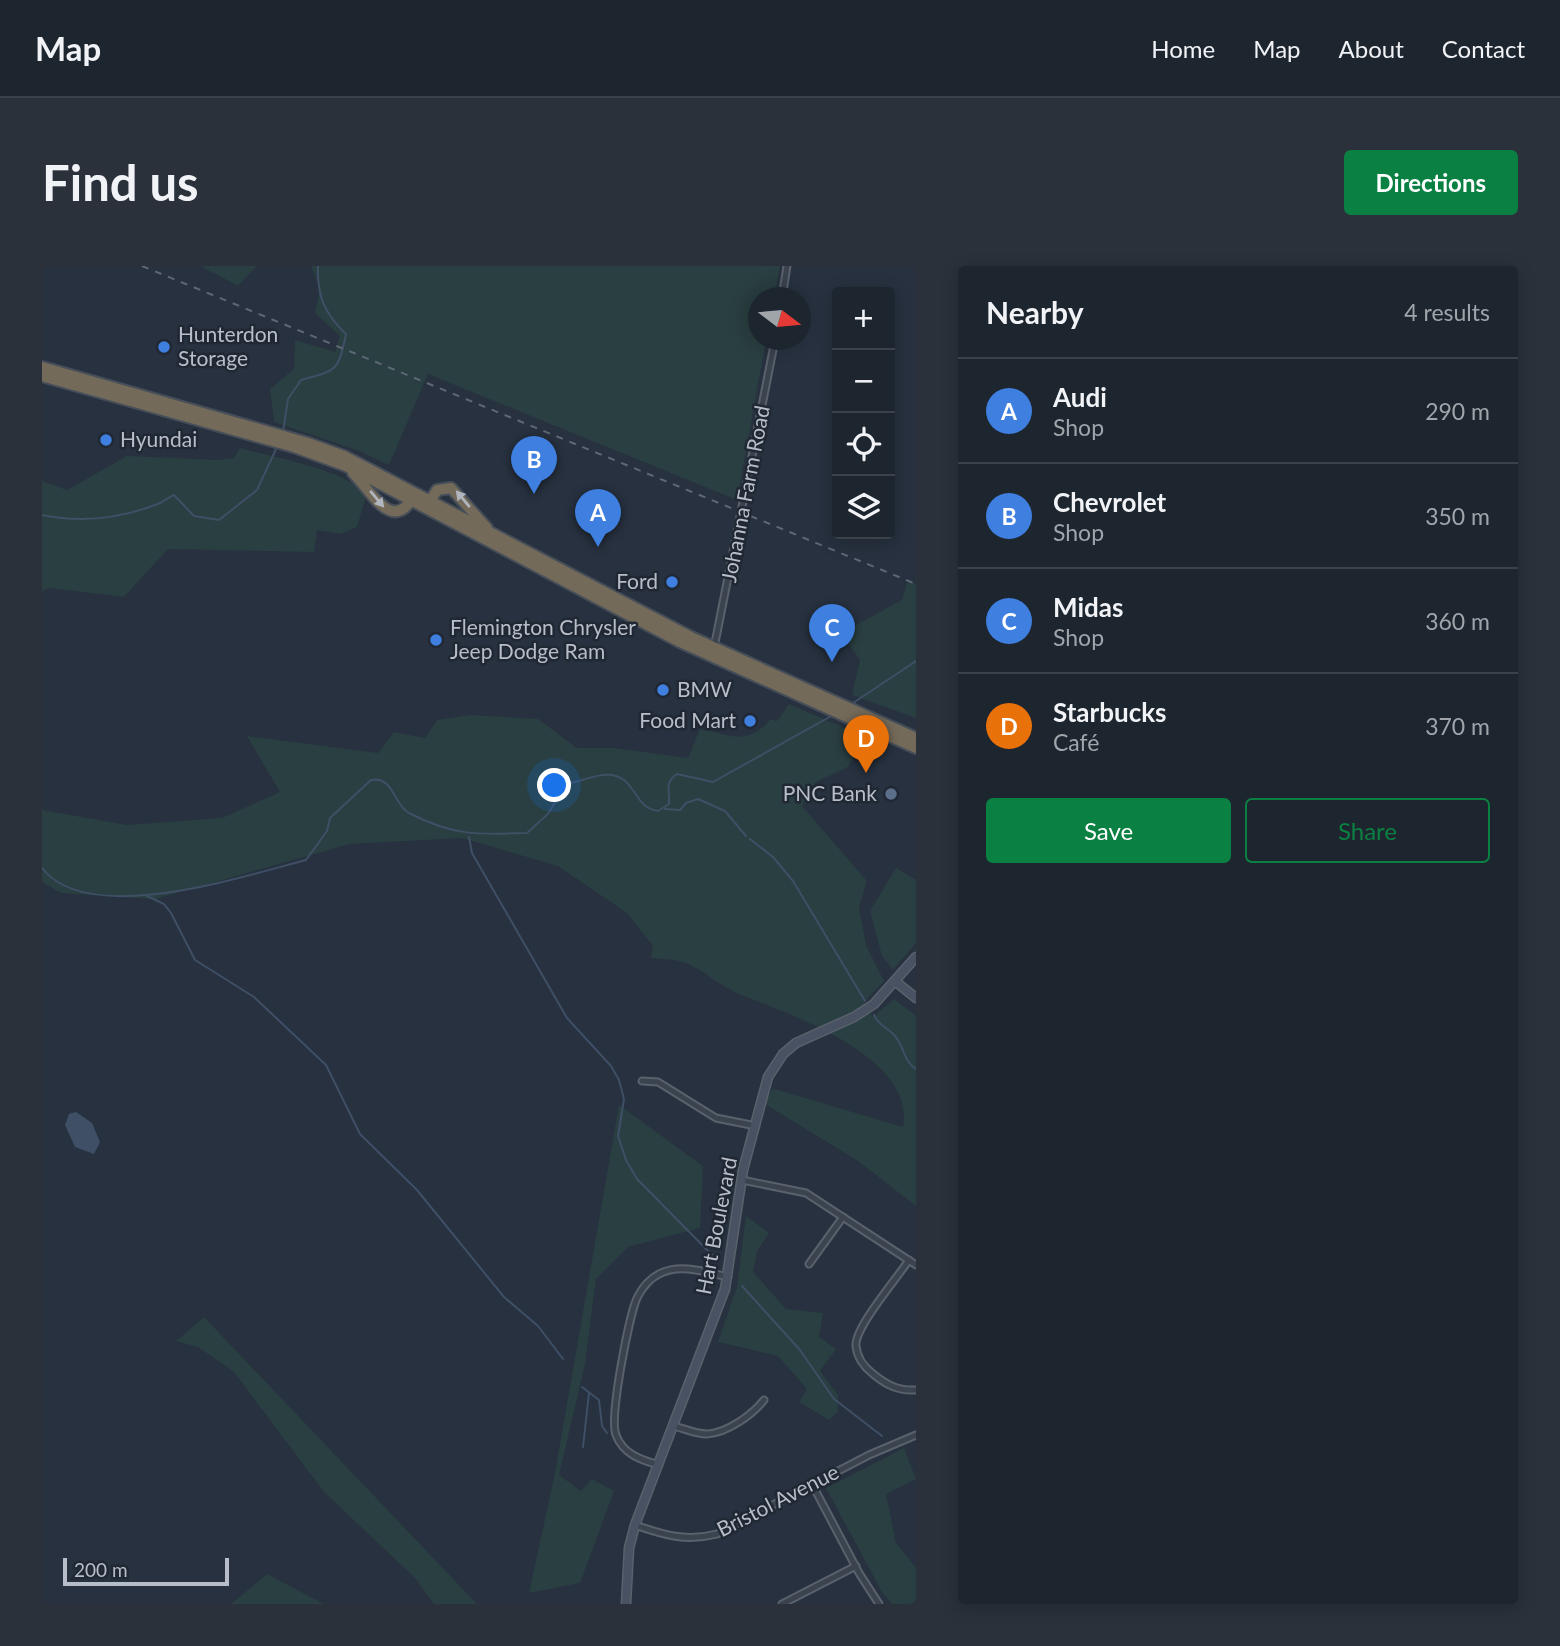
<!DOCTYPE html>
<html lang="en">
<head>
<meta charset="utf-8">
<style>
	:root { --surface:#1d252f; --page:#2a313b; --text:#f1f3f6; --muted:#a0a5aa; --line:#3b424b; --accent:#0b8043 }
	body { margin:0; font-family:Lato,sans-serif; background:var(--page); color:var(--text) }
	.controls { position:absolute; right:21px; top:21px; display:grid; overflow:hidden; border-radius:7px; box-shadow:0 4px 18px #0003 }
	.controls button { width:63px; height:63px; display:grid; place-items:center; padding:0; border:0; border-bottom:2px solid var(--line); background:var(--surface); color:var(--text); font:35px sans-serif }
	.compass { position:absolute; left:706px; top:21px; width:63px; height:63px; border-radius:50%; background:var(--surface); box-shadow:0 4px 18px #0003; rotate:106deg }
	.scale { position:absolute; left:21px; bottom:18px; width:166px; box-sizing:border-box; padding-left:7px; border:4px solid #b8bec9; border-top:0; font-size:19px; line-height:24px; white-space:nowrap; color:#b8bec9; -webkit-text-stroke:5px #202834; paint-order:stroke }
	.you { position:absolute; left:513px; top:520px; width:24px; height:24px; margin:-18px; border:5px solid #fff; border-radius:50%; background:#1a73e8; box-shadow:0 0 0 10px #1a73e833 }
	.badge { display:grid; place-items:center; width:46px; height:46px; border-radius:50%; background:var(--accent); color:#fff; font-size:23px; font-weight:700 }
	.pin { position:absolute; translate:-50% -58px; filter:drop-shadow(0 2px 4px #0008) }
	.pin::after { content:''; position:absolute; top:37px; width:24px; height:21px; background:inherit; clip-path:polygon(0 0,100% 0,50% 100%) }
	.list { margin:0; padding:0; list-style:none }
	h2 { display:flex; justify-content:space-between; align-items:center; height:91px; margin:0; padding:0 28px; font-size:30px }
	h2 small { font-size:23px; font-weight:400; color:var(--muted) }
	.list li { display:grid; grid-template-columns:46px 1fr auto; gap:21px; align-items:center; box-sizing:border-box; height:105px; padding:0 28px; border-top:2px solid var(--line) }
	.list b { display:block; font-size:26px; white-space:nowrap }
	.list p { margin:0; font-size:23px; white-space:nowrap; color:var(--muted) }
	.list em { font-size:23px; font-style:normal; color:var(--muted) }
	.actions { display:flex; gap:14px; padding:21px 28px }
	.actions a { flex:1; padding:16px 0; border:2px solid var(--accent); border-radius:7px; text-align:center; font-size:24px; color:var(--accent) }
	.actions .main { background:var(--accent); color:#fff }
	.icon { flex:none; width:38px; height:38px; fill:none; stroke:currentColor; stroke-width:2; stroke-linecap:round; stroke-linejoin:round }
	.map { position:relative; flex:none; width:874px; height:1338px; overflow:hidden; border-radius:7px }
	header { display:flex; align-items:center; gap:42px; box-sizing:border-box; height:98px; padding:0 35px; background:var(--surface); border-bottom:2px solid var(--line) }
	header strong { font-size:33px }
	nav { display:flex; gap:38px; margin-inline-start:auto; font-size:24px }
	.intro { display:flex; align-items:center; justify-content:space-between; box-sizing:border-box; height:168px; padding:0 42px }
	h1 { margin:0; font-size:49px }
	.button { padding:18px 32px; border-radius:7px; background:var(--accent); color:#fff; font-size:24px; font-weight:700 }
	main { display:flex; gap:42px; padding:0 42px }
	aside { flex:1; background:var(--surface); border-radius:7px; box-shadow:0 4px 18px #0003 }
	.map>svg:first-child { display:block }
	.green { fill:#2a3f41 }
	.water { fill:#3e4f66 }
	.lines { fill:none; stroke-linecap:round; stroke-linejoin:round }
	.stream { stroke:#3e4f66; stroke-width:2 }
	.street-casing { stroke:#59616c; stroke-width:9 }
	.secondary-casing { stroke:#59616c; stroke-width:11 }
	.highway-casing { stroke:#464e59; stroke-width:14 }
	.street { stroke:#3b434f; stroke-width:5 }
	.secondary { stroke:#495262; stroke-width:8 }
	.highway { stroke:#746a59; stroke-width:10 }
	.rail { stroke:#5d6776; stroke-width:2; stroke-dasharray:7 7; stroke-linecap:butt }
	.oneway { fill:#b1b6be }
	.shop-dot { fill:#3f7fe0; stroke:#202834; stroke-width:2.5 }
	.service-dot { fill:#5c6f8a; stroke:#202834; stroke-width:2.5 }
	.labels { text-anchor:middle; stroke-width:5; stroke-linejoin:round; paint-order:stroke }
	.poi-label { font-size:21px; fill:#b8bec9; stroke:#202834; text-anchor:start }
	.street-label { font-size:21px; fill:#b8bec9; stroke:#202834 }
</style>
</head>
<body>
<header>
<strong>Map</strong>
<nav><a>Home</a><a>Map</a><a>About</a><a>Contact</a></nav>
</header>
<div class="intro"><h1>Find us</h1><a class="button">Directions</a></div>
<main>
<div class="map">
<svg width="874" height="1338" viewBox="0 0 874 1338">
	<rect width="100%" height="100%" fill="#27313f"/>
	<g class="green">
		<polygon points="159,0 215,0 196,20"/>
		<polygon points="269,0 738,0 732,31 716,32 716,74 724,74 695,234 386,108 347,199 317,185 232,156 228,123 252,103 253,74 293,86 298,70 273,47 278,23"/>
		<path d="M 198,182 C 235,192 296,202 325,227 L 315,261 L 299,268 L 275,264 L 272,286 L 126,283 L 82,331 L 8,322 L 0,325 L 0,215 L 25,224 L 85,190 L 176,194 L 192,192 Z"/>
		<polygon points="866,314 874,318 874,452 810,429 818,394 799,367 860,334"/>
		<path d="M 747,438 L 823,471 L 806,501 L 774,516 L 760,540 L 825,615 L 817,641 L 824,679 L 842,715 L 822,736 L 831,751 L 852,733 L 874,750 L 874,940 L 816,895 L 723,838 L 730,823 L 736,824 L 861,861 C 874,789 743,747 697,728 C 677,720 661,703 641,696 C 631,693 619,693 609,692 L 611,680 L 585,647 L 516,600 L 420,572 L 308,578 L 113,633 L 19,627 L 0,616 L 0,544 L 85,559 L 180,552 L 238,526 L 205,470 L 336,487 L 352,466 L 383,472 L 395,454 L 429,449 L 496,453 L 535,482 L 572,482 L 646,492 L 658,463 C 691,469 704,481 729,453 L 735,455 Z"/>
		<polygon points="854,602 874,614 874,677 851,704 840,690 828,645"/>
		<polygon points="577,839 661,900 658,962 586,981 554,1013 543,1098 517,1209 539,1225 550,1213 572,1225 538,1317 487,1327 513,1207"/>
		<polygon points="704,950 727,967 715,985 711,1006 744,1043 781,1047 777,1071 794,1083 778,1105 796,1129 796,1146 787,1154 757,1136 765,1123 736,1090 676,1076 695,1021"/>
		<polygon points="162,1051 435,1338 392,1338 373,1312 282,1226 192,1106 156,1081 134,1075"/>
		<polygon points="862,1182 874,1213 844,1228 854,1277 874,1302 874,1338 850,1338 840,1326 784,1222"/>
		<polygon points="225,1308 282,1338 189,1338"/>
	</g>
	<polygon class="water" points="34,846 50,857 58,876 52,888 33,881 23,859 27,848"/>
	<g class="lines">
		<g class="stream">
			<path d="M 241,166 L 246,133 L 259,114 C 295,104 296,106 304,68 C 282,47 275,30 276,0"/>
			<path d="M 0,249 C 39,257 76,253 113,239 C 120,237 125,232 132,229 L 152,250 L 177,254 L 215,224 L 235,181"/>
			<polyline points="811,437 874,395"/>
			<polyline points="623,543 638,544 644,537 656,533 683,545 704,570"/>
			<polyline points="427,571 430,587 525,752 569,800 577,814 582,833 576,870 584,894 595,913 675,994"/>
			<polyline points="708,573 731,591 751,615 823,735"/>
			<path d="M 0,602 C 46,662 202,610 264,594 L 285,565 L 288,552 L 329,514 C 352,510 351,538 367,547 C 411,570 437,569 485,567 L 506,548 L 524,518 C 539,516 560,505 574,510 C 594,516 593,542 616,545 L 627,538 C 628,525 622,516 635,508 L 671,516 L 791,449"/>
			<polyline points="105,630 122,638 129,647 153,694 212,731 284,799 318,868 375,924 462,1031 496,1060 521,1093"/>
			<path d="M 832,749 C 837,760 844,760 852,769 C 862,779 861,795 874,803"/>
			<polyline points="700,1020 758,1084 792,1133 840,1170"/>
			<polyline points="540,1121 557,1134 560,1160 565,1167"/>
			<polyline points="541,1181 547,1127"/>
		</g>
		<defs>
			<g id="street">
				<polyline points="740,32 745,0"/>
				<polyline points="672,382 733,74"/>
				<polyline points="600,815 616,816 674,852 714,860"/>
				<polyline points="700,914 764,927 874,999"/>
				<path d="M 867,994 C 856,1011 812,1062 814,1080 C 815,1091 822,1101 830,1107 C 844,1119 856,1125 874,1124"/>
				<polyline points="767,998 801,951"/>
				<path d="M 632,1160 C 643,1163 654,1168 665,1168 C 685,1167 710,1149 722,1134"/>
				<path d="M 617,1199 C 599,1194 581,1188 574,1169 C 567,1152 587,1050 595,1032 C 600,1022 607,1013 617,1008 C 638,997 664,1006 686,1011"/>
				<polyline points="770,1218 817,1307 837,1338"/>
				<path d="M 593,1259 C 622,1269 644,1276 675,1268 L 827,1189 L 874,1169"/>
				<polyline points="740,1338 814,1300"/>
			</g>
			<g id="secondary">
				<polyline points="854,716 874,732"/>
				<polyline points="584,1338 587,1282 593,1259 683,1023 701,904 726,811 741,788 754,777 812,751 832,738 874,691"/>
			</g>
			<g id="highway">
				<polyline points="0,101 266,177 302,190 649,371 874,472"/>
				<polyline points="0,110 252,181 304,200 638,376 874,482"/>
				<path d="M 311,207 C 330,226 350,268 372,230"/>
				<polyline points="385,240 395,224 409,222 445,262"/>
			</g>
		</defs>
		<use href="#street" class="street-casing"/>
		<use href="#secondary" class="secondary-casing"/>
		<use href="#highway" class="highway-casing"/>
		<use href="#street" class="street"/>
		<use href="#secondary" class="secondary"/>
		<use href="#highway" class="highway"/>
		<polyline class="rail" points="100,0 874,318"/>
	</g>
	<defs><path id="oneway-solid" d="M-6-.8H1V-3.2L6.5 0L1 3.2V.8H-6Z" transform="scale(1.75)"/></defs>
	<g class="oneway">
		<use href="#oneway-solid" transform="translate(335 233) rotate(50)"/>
		<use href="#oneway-solid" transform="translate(421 233) rotate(-130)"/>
	</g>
	<g class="shop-dot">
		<circle cx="122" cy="81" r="7"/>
		<circle cx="64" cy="174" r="7"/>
		<circle cx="630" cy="316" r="7"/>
		<circle cx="394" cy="374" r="7"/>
		<circle cx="621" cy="424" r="7"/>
		<circle cx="708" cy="455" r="7"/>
	</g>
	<circle class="service-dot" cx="849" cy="528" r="7"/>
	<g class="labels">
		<g class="poi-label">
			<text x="136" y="76">Hunterdon<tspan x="136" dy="24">Storage</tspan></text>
			<text x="78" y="181">Hyundai</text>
			<text x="616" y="323" text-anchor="end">Ford</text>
			<text x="408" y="369">Flemington Chrysler<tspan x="408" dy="24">Jeep Dodge Ram</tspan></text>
			<text x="635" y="431">BMW</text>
			<text x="694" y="462" text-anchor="end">Food Mart</text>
			<text x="835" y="535" text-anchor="end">PNC Bank</text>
		</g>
		<g class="street-label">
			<text transform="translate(704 228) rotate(-79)" y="7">Johanna Farm Road</text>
			<text transform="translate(675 960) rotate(-79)" y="7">Hart Boulevard</text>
			<text transform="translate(736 1235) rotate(-27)" y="7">Bristol Avenue</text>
		</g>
	</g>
</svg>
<div class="controls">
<button>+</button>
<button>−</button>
<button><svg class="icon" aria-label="locate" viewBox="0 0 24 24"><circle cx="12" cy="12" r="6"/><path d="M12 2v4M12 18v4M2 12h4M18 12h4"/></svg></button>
<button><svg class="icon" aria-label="layers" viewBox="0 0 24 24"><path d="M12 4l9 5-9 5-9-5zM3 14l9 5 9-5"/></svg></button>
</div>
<svg class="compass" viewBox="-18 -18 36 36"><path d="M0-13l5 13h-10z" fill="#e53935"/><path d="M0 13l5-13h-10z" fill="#a0a5aa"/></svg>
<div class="scale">200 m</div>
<div class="you"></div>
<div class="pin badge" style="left:556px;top:281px;background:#3f7fe0">A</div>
<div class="pin badge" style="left:492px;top:228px;background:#3f7fe0">B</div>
<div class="pin badge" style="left:790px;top:396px;background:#3f7fe0">C</div>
<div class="pin badge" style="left:824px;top:507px;background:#e8710a">D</div>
</div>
<aside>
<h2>Nearby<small>4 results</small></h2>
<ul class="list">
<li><span class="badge" style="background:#3f7fe0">A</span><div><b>Audi</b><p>Shop</p></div><em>290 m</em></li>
<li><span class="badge" style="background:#3f7fe0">B</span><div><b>Chevrolet</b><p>Shop</p></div><em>350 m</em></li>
<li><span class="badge" style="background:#3f7fe0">C</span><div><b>Midas</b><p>Shop</p></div><em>360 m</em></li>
<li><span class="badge" style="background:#e8710a">D</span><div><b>Starbucks</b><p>Café</p></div><em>370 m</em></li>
</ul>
<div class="actions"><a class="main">Save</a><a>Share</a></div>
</aside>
</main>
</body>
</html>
